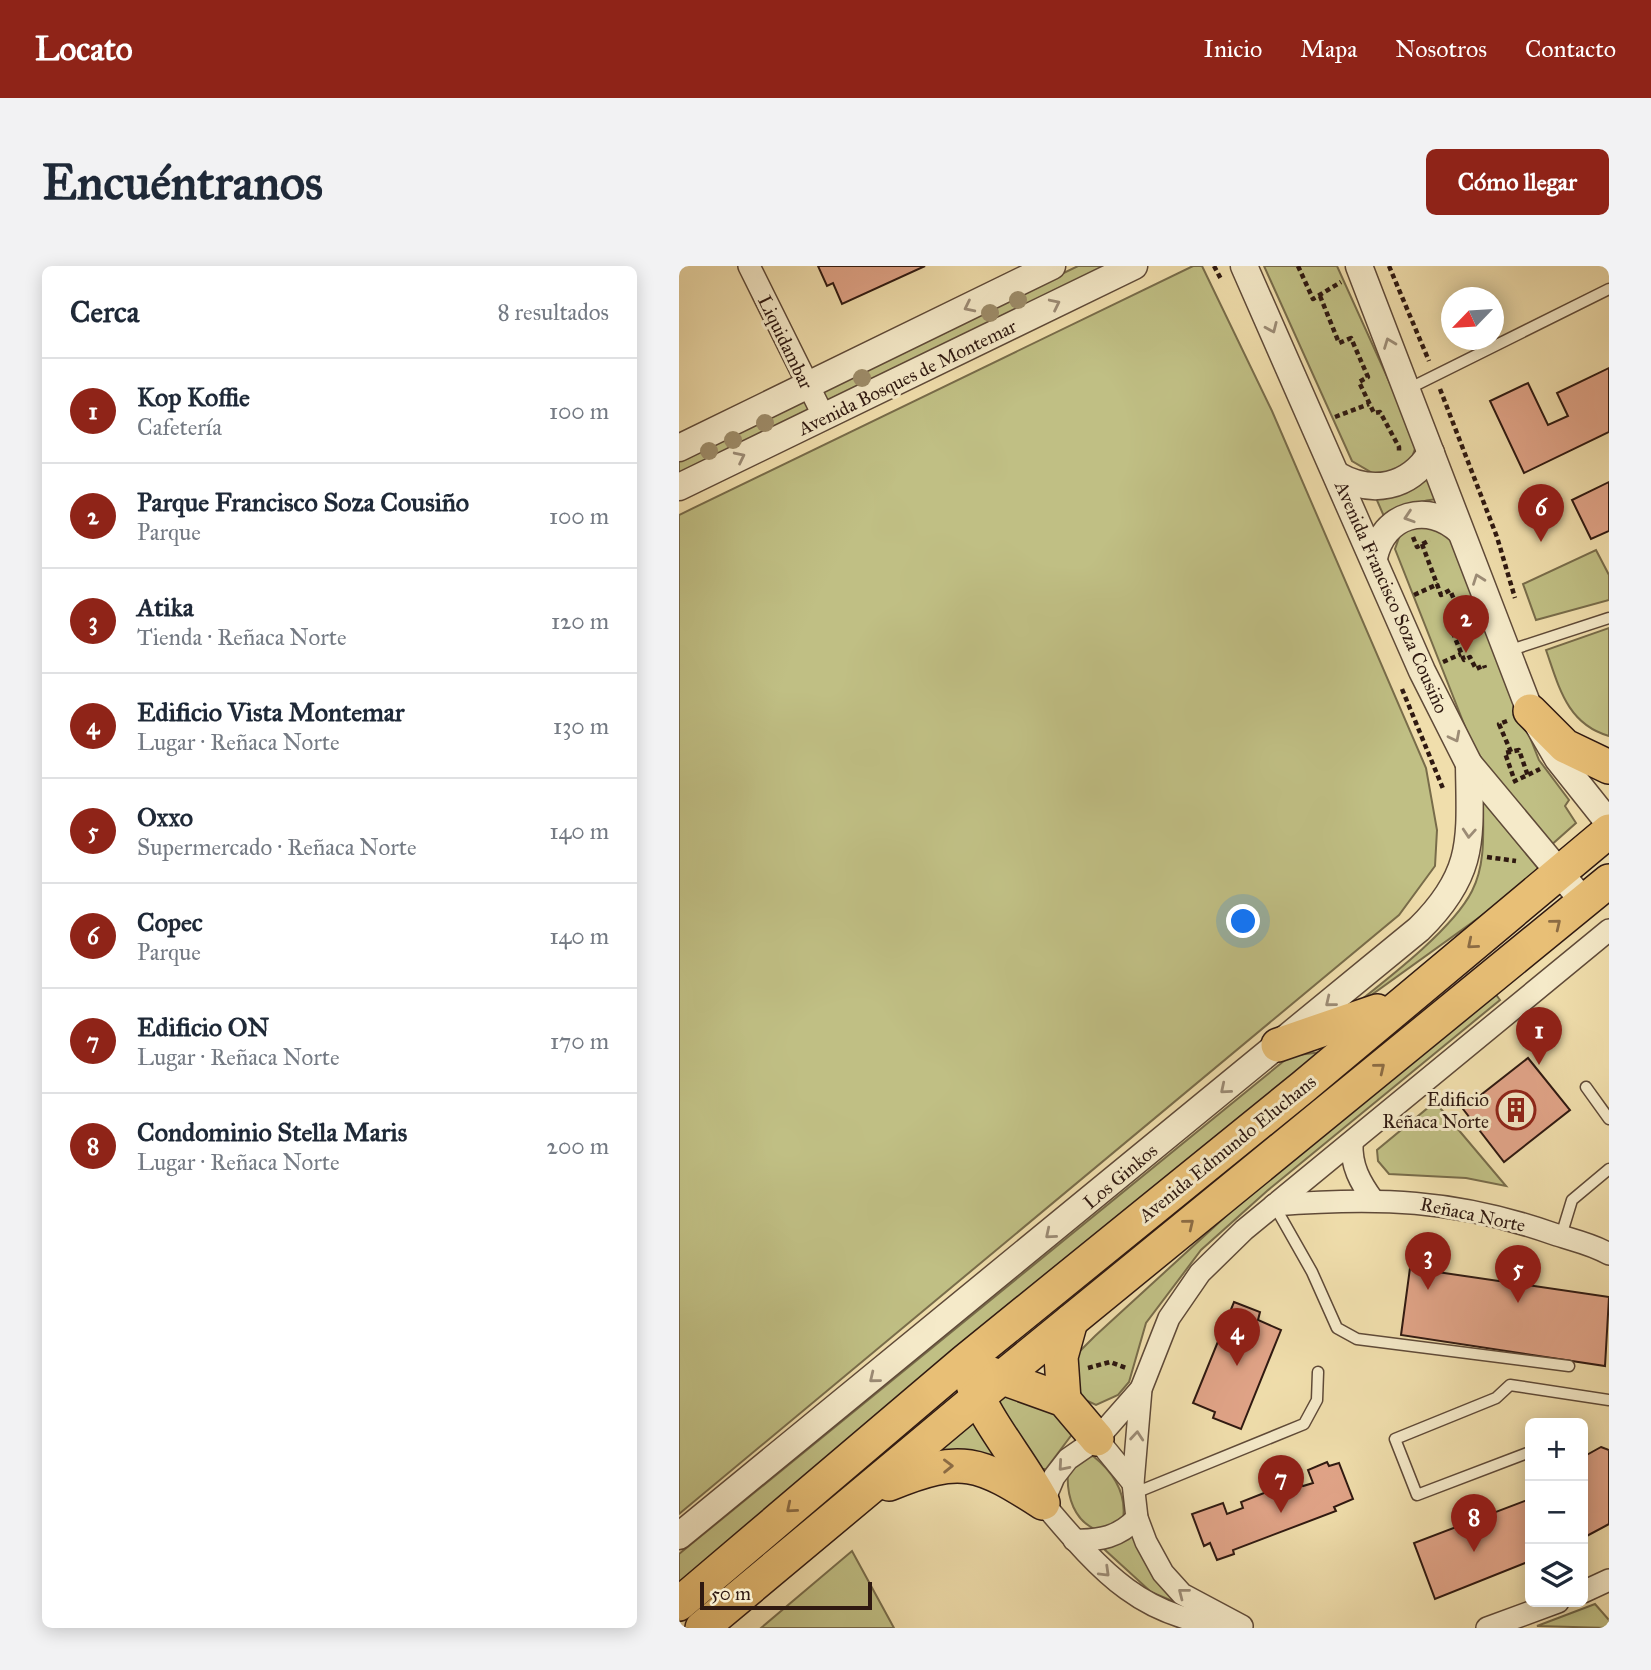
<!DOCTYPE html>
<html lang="es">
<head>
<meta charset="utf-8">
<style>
	:root { --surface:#fff; --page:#f2f2f3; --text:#1f2937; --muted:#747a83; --line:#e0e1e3; --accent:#8f2418 }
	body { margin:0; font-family:"IM FELL Great Primer",serif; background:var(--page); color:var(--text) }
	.controls { position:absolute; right:21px; bottom:21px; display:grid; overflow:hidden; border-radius:10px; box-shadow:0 4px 18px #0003 }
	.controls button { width:63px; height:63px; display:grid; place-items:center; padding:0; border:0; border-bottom:2px solid var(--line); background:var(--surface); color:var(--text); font:35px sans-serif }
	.compass { position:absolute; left:762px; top:21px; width:63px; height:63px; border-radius:50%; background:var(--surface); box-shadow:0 4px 18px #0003; rotate:245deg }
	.scale { position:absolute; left:21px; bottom:18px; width:172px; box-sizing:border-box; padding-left:7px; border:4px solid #2f1911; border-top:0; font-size:19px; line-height:24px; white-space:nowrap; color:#2f1911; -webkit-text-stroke:5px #f5eac9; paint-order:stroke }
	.you { position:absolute; left:565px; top:656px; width:24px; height:24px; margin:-18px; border:5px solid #fff; border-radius:50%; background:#1a73e8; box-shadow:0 0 0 10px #1a73e833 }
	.badge { display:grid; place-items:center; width:46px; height:46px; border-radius:50%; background:var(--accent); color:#fff; font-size:23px; font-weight:700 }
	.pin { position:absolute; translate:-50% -58px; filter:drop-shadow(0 2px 4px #0008) }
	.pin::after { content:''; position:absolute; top:37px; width:24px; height:21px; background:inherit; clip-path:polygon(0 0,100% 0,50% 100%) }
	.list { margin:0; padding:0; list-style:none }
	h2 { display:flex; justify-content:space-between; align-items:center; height:91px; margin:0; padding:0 28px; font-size:30px }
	h2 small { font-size:23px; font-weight:400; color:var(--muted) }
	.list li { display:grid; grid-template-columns:46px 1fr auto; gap:21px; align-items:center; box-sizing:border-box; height:105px; padding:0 28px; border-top:2px solid var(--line) }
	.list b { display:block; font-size:26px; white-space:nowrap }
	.list p { margin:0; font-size:23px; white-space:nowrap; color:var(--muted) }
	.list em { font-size:23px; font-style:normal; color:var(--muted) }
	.icon { flex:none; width:38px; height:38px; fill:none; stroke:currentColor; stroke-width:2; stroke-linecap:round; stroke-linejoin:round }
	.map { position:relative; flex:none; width:930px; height:1362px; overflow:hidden; border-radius:10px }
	header { display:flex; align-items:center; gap:42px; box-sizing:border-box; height:98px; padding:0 35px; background:var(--accent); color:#fff }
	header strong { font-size:33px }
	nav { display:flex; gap:38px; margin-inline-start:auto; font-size:24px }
	.intro { display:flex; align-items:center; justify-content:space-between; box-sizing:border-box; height:168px; padding:0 42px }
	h1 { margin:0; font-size:49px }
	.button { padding:18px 32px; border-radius:10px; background:var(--accent); color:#fff; font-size:24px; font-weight:700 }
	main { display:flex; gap:42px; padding:0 42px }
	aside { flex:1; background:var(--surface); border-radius:10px; box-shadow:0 4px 18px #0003 }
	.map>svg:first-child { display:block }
	.green { fill:#c0bf84; stroke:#786c4a; stroke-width:2 }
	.building { fill:#e1a488; stroke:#2f1911; stroke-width:2 }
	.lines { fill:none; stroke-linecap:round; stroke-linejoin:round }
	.service-casing { stroke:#5f4a38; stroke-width:13 }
	.minor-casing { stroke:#5f4a38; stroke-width:24 }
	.tertiary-casing { stroke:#5f4a38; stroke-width:29 }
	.primary-casing { stroke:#2f1911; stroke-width:36 }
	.path { stroke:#2f1911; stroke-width:4.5; stroke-dasharray:5 3.5; stroke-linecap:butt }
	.service { stroke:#f5eac9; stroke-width:10 }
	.minor { stroke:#f5eac9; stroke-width:21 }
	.tertiary { stroke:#f5eac9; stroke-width:26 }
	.primary { stroke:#e8bf76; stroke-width:33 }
	.tree { fill:#9e8d6a }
	.oneway { stroke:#9c8c76 }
	.oneway2 { stroke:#8c6c44 }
	.labels { text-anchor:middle; stroke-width:6; stroke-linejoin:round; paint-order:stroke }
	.street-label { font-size:19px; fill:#2f1911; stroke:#f5eac9 }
	.poi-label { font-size:19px; fill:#2f1911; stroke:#f5eac9; text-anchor:end }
</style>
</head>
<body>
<header>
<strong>Locato</strong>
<nav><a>Inicio</a><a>Mapa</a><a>Nosotros</a><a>Contacto</a></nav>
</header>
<div class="intro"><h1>Encuéntranos</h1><a class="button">Cómo llegar</a></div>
<main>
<aside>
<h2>Cerca<small>8 resultados</small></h2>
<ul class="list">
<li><span class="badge">1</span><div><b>Kop Koffie</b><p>Cafetería</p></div><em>100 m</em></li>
<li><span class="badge">2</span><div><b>Parque Francisco Soza Cousiño</b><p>Parque</p></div><em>100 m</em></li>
<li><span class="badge">3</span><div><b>Atika</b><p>Tienda · Reñaca Norte</p></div><em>120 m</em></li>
<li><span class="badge">4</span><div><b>Edificio Vista Montemar</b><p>Lugar · Reñaca Norte</p></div><em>130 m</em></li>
<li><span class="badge">5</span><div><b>Oxxo</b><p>Supermercado · Reñaca Norte</p></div><em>140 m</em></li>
<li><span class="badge">6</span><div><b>Copec</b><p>Parque</p></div><em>140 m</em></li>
<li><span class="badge">7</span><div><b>Edificio ON</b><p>Lugar · Reñaca Norte</p></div><em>170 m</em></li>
<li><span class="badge">8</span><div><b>Condominio Stella Maris</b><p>Lugar · Reñaca Norte</p></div><em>200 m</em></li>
</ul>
</aside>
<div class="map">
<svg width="930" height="1362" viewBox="0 0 930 1362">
	<rect width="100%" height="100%" fill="#f0deac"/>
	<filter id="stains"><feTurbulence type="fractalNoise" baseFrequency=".00286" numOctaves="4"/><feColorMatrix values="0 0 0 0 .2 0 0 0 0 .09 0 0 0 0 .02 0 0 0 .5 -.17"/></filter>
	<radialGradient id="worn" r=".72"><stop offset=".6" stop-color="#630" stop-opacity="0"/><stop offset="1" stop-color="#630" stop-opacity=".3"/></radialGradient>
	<g class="green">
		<polygon points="399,0 428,0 0,208 0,194"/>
		<polygon points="514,0 523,0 593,145 747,502 758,564 756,600 720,649 0,1248 0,249"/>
		<polygon points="585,0 658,0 738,177 731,197 702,212 673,195"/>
		<path d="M 747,208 L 758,233 C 738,235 722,241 707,255 L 697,232 Z"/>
		<polygon points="766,258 860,494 890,534 886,540 897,557 870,581 798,491 716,283 723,263"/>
		<polygon points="917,284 930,309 930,334 857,354 844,318"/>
		<path d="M 930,362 L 930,470 C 888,458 880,421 867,384 Z"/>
		<path d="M 804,535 L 859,602 L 859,609 L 648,761 C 688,728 771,669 793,625 C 807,598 804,565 804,535 Z"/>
		<polygon points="815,726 821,734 588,925 522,984 467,1057 450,1116 439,1129 417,1139 400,1131 397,1089 416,1070 582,918"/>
		<polygon points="643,786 0,1323 0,1288 611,790"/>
		<polygon points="756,836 827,920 787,912 710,908 699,895 698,884"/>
		<polygon points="335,1130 385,1152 394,1167 367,1203 357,1203 318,1137 326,1131"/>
		<polygon points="295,1153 343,1208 257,1186"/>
		<path d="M 414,1190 C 434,1206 448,1227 444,1254 L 420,1265 C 395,1256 387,1230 389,1205 L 402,1191 Z"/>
		<polygon points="457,1266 498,1337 472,1326 425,1283 441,1277"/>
		<polygon points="173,1285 215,1362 82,1362"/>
		<polygon points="916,1338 930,1354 930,1362 858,1360"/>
	</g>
	<g class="building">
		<polygon points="139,0 246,0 163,38 154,17 148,20"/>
		<polygon points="930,102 930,166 845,207 811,135 849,117 869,159 889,150 878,127"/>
		<polygon points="930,216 930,265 912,273 893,234"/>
		<polygon points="849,792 891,844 825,896 784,843"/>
		<polygon points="731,1002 930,1031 926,1100 722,1069"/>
		<polygon points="555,1036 581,1046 579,1054 602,1064 562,1163 534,1152 536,1146 514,1137"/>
		<polygon points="922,1181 930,1184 930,1258 904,1272 904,1191"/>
		<polygon points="648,1196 650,1200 660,1197 674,1233 655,1241 657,1245 554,1284 555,1288 538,1294 531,1277 525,1280 513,1248 544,1237 548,1248 564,1242 562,1236 618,1214 624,1220 634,1217 629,1204"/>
		<polygon points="851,1233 851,1295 756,1333 735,1277"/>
	</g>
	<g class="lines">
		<defs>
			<g id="service">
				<polyline points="729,123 930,23"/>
				<polyline points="829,385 930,352"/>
				<polyline points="907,821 930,853"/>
				<polyline points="595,939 633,1006 658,1062 678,1073 890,1100"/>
				<polyline points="882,970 893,934 930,903"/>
				<polyline points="851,1186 738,1229 716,1173 817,1132 831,1119 930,1134"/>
				<polyline points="456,1227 625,1158 638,1134 639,1106"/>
			</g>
			<g id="minor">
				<polyline points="70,0 145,151"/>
				<path d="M 673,877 C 672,900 681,916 694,934"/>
				<path d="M 595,939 C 698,931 776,933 875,968 C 893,974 913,978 930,988"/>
				<path d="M 462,1123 L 418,1173 L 389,1193 L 375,1211 L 364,1237 C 420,1303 463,1356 556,1360"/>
				<polyline points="418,1173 454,1217"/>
				<path d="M 395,1274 C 421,1275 440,1271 458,1252"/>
				<polyline points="904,1326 930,1314"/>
				<polyline points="563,1360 503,1328 484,1307 467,1276 458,1252 454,1217 462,1123 490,1052 521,1007 565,964 930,664"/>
				<polyline points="808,1362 879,1336"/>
			</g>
			<g id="tertiary">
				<polyline points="565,0 743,405 790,498 905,636"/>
				<polyline points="680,0 851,445 879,493 930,557"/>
				<polyline points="0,182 373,0"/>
				<path d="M 658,209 C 693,229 730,222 752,187"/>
				<polyline points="0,221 455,0"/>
				<path d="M 695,292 C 704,248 749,235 781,265"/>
				<path d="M 0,1270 L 740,663 C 797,607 791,572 790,498"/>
			</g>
			<g id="primary">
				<polyline points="851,445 886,480 930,501"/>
				<polyline points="599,779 698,745"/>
				<polyline points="307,1106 385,1134 418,1173"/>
				<path d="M 292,1113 C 304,1152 342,1195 363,1235"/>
				<polyline points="385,1134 382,1091 392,1055"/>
				<path d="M 210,1218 C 283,1188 300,1196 364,1237"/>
				<polyline points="0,1338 286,1095 624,821 930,565"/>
				<polyline points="23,1362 321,1113 930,615"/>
			</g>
		</defs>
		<use href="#service" class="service-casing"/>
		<use href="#minor" class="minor-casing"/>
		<use href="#tertiary" class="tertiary-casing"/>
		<use href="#primary" class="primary-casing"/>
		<g class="path">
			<polyline points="535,0 543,15"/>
			<polyline points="619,0 634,33 662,16"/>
			<polyline points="710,0 750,95"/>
			<polyline points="641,30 660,77 672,72 689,111 680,116 695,147 701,146 720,181 720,188"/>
			<polyline points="761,123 818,271 836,332"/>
			<polyline points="656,151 690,138"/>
			<polyline points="734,271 738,281 751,274"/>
			<polyline points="743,278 762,329 771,324 787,362 774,367 785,394 791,391 797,403 805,399 806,402"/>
			<polyline points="735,329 759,318"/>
			<polyline points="764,396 782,388"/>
			<polyline points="723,423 765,525"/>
			<polyline points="828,455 820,458 832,486"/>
			<polyline points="834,510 826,487 840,484 849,510"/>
			<polyline points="834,516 861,503"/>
			<polyline points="808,591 837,595"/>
			<polyline points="409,1102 431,1096 447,1102"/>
		</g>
		<use href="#service" class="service"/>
		<use href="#minor" class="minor"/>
		<use href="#tertiary" class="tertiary"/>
		<use href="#primary" class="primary"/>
	</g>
	<g class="tree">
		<circle cx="339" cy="34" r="9"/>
		<circle cx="311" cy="47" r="9"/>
		<circle cx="183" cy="112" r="9"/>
		<circle cx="86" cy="157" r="9"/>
		<circle cx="54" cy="174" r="9"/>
		<circle cx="30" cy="185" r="9"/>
	</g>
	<defs><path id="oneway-chevron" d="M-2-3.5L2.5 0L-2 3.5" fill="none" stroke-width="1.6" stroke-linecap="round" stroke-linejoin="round" transform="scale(1.75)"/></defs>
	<g class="oneway">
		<use href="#oneway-chevron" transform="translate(376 38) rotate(-26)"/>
		<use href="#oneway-chevron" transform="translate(290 41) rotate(154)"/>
		<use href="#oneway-chevron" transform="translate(593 62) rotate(66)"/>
		<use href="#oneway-chevron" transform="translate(710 77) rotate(-111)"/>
		<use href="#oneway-chevron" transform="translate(61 191) rotate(-26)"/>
		<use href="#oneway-chevron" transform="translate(730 251) rotate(162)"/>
		<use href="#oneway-chevron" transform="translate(799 313) rotate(-110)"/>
		<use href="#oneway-chevron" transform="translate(776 471) rotate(63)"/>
		<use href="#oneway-chevron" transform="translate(790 567) rotate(94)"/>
		<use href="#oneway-chevron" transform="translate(651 736) rotate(141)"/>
		<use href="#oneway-chevron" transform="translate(546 823) rotate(140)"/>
		<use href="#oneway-chevron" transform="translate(371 968) rotate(140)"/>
		<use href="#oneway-chevron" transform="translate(195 1112) rotate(141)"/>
		<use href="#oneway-chevron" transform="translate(458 1170) rotate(-85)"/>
		<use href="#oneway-chevron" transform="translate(384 1200) rotate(131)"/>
		<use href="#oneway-chevron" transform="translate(426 1306) rotate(44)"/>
		<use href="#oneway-chevron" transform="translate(504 1327) rotate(-142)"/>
	</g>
	<g class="oneway2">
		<use href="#oneway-chevron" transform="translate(877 658) rotate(-39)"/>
		<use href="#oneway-chevron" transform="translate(793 678) rotate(140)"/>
		<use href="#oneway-chevron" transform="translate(701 802) rotate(-39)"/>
		<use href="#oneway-chevron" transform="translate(510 958) rotate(-39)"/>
		<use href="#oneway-chevron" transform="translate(269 1200) rotate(-1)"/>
		<use href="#oneway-chevron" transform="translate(112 1242) rotate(140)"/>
	</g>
	<defs>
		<symbol id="building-ring" viewBox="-11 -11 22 22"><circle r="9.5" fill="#f5eac9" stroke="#8f2418" stroke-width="1.5"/><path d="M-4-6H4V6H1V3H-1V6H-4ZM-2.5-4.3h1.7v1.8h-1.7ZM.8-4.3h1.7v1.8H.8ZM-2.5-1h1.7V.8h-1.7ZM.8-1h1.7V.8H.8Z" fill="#8f2418"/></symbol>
	</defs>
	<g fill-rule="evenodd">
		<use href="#building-ring" x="815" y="822" width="44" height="44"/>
	</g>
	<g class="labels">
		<g class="street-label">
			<text transform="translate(107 76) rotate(64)" y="7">Liquidambar</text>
			<text transform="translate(228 111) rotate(-26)" y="7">Avenida Bosques de Montemar</text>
			<text transform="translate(713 331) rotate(66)" y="7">Avenida Francisco Soza Cousiño</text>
			<text transform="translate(548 882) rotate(-39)" y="7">Avenida Edmundo Eluchans</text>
			<text transform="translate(441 910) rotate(-40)" y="7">Los Ginkos</text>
			<text transform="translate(794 948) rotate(12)" y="7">Reñaca Norte</text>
		</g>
		<g class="poi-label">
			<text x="810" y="840">Edificio<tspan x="810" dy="22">Reñaca Norte</tspan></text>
		</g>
	</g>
	<rect width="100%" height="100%" filter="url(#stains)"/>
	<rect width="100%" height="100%" fill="url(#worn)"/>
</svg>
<div class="controls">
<button>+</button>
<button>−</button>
<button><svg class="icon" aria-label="layers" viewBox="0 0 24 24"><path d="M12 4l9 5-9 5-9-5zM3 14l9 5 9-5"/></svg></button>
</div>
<svg class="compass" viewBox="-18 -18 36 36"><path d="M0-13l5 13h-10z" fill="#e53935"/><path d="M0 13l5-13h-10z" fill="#747a83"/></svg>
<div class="scale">50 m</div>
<div class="you"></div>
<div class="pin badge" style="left:860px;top:799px">1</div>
<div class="pin badge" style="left:787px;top:387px">2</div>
<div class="pin badge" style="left:749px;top:1024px">3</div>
<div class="pin badge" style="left:558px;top:1100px">4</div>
<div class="pin badge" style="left:839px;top:1037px">5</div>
<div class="pin badge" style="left:862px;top:276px">6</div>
<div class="pin badge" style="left:602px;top:1247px">7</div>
<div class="pin badge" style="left:795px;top:1286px">8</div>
</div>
</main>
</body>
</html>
